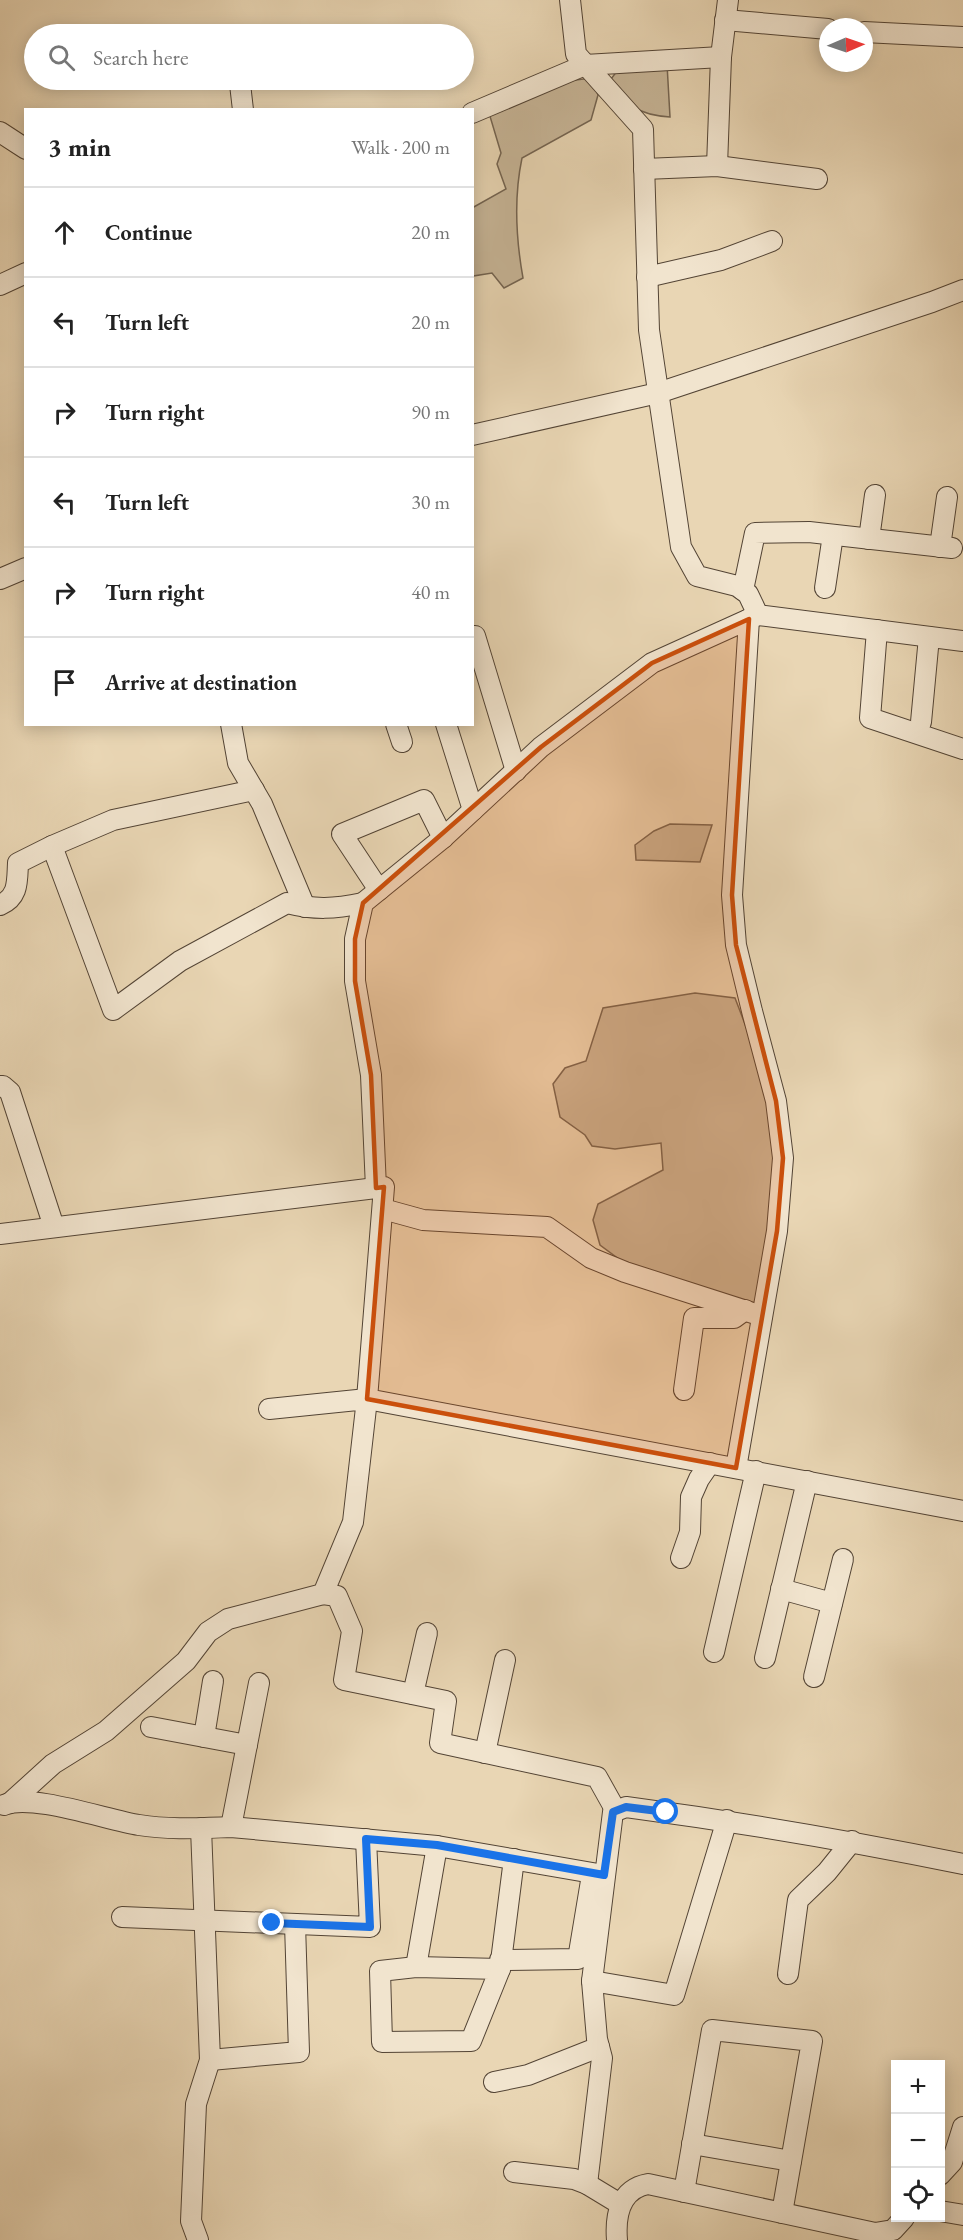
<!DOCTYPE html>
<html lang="en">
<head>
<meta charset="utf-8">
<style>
	:root { --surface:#fff; --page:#f6f6f6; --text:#222; --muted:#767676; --line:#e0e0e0 }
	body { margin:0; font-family:"EB Garamond",serif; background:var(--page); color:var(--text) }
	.controls { position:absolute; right:18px; bottom:18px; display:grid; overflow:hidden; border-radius:0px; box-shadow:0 3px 15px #0003 }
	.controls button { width:54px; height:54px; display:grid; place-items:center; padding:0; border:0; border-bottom:2px solid var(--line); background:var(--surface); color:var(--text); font:30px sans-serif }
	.compass { position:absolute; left:819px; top:18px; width:54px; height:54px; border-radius:50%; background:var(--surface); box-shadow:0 3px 15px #0003; rotate:88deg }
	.stop { position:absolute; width:18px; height:18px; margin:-14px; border:4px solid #1a73e8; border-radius:50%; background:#fff }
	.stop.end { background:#1a73e8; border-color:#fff; box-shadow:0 2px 6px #0008 }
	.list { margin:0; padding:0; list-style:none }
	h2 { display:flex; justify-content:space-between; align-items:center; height:78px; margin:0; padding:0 24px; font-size:26px }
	h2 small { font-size:20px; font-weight:400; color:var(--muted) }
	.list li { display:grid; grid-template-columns:39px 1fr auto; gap:18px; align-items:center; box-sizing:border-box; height:90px; padding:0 24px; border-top:2px solid var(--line) }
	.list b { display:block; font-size:22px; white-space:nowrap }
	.list em { font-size:20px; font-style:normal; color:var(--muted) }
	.icon { flex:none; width:33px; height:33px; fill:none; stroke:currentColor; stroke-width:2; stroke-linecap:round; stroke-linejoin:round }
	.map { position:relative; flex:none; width:963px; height:2240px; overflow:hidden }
	.search { position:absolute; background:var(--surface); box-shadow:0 3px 15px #0003; left:24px; top:24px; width:450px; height:66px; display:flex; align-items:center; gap:15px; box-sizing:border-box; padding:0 21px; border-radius:33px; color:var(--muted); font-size:22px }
	.panel { position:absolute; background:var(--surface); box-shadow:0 3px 15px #0003; left:24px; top:108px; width:450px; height:618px; border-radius:0px }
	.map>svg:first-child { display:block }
	.green { fill:#c7b597; stroke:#746451; stroke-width:1.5 }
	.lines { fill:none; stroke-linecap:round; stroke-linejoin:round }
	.minor-casing { stroke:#534435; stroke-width:22 }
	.minor { stroke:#f1e4ce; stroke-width:20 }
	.route { stroke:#1a73e8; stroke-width:8 }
	.marked { fill:#ca4f0c; fill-opacity:0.2; stroke:#ca4f0c; stroke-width:4.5; stroke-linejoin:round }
</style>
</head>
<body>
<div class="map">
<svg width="963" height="2240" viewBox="0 0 963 2240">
	<rect width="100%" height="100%" fill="#e9d6b4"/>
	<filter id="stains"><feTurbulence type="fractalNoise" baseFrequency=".00333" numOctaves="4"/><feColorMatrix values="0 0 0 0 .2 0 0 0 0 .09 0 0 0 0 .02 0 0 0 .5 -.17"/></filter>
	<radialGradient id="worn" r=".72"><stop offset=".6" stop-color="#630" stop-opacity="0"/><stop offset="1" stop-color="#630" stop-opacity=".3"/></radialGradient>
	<g class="green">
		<path d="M 667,64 L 670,117 C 637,115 629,106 611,79 L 620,67 Z"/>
		<path d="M 592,78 L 598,95 L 591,120 L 522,158 C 514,196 516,239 523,278 L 504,288 L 492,273 L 473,276 L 472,208 L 506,189 L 497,164 L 501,153 L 489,113 L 567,81 Z"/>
		<polygon points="670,824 712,825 700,862 636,860 635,845 654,831"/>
		<path d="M 695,993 L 735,998 C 748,1032 762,1067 770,1102 C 785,1166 767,1243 755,1306 L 623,1262 L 600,1245 L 593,1220 L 598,1204 L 663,1170 L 661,1143 L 615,1149 L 592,1146 L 585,1135 L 560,1117 L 553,1084 L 565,1068 L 586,1061 L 603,1008 Z"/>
	</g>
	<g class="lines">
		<defs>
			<g id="minor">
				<polyline points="570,0 576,54 643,129 649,330 681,547 697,576 737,586 748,594 758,615 963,641"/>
				<polyline points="725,20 828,29"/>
				<polyline points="864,32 963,37"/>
				<polyline points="243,110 240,84 244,80"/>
				<polyline points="472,113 585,65 721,57"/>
				<polyline points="0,132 26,149"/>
				<polyline points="717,166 721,57 728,0"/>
				<polyline points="644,169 717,166 817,179"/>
				<polyline points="647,277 721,260 772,241"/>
				<polyline points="0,285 26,273"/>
				<polyline points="472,435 658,393 932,302 963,290"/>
				<polyline points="869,539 875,495"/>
				<polyline points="940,547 947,497"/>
				<polyline points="0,579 26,568"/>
				<polyline points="825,588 833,535"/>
				<polyline points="743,590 755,533 809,532 952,548"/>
				<polyline points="877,630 870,718 963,749"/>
				<polyline points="472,636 475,636 516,771"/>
				<polyline points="921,722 929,637"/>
				<polyline points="231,724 238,763 262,804 305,907"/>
				<polyline points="396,724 402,742"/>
				<polyline points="446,724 473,810"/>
				<path d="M 52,846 L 113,1010 L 180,961 L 287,903 C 315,910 334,909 363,903"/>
				<polyline points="379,890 342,834 424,800 443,838"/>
				<path d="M 0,905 C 19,897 17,881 18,863 L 52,846 L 113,820 L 254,790"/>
				<polyline points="0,1086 3,1086 10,1092 54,1227"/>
				<polyline points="376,1188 371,1075 355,981 355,939 363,903 443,838 541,747 652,663 758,615"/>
				<polyline points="383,1209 423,1220 547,1227 591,1258 625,1272 762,1316"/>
				<polyline points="0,1234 384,1187 367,1399 963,1511"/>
				<polyline points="684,1390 694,1318 734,1318 745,1310"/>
				<polyline points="736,1468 777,1231 783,1158 776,1101 752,1011 736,945 732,895 749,619"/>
				<polyline points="681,1558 690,1532 691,1497 699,1479 710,1463"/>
				<polyline points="781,1589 832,1603"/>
				<polyline points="323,1594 337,1596 352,1631 344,1680 446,1701 440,1743 597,1777 616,1811"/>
				<polyline points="714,1652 756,1471"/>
				<polyline points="765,1658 807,1481"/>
				<polyline points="814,1677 843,1559"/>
				<polyline points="413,1694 427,1633"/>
				<polyline points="151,1727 247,1745"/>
				<polyline points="204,1737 213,1681"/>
				<polyline points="485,1753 505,1660"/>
				<polyline points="10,1803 53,1764 106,1731 186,1661 208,1632 228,1619 323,1594 353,1522 367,1399 269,1409"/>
				<path d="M 4,1805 C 31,1793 107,1820 139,1825 C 169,1830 201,1828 231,1827 L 437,1846 L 604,1875"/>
				<polyline points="231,1827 259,1683"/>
				<polyline points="122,1917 370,1927 366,1839"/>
				<polyline points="500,1960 578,1959 591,1881"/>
				<polygon points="416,1967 500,1969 471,2041 382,2042 380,1971"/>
				<polyline points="416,1967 437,1846"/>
				<polyline points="500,1969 514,1859"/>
				<polyline points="788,1974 798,1900 827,1872 852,1841"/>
				<polyline points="592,1981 674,1995 727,1820"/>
				<polyline points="210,2060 299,2052 295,1924"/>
				<polyline points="494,2082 528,2075 599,2047"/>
				<polyline points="692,2144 791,2161"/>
				<polyline points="514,2172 574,2179 587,2184 620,2204"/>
				<polyline points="940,2175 952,2162 963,2127"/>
				<path d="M 587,2184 L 602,2058 L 597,2039 L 592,1981 L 613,1812 L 626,1807 C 739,1822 851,1841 963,1864"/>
				<polyline points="684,2192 712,2030 812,2041 782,2213"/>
				<polyline points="940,2211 963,2215"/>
				<polyline points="198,2240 191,2221 196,2104 210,2060 201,1828"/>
				<path d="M 617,2240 C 615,2215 620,2189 648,2184 L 875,2233 L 893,2230 L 904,2218"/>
			</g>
		</defs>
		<use href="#minor" class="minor-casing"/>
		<use href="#minor" class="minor"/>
	</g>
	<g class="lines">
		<polyline class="route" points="272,1923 370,1927 366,1839 437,1845 604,1875 613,1812 626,1807 666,1812"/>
	</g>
	<path class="marked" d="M 749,619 L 732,895 L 736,945 L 776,1101 L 783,1158 L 777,1231 L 736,1468 L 367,1399 L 384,1187 L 376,1188 L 371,1075 L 355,981 L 355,939 L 363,903 L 541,747 L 652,663 Z"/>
	<rect width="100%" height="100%" filter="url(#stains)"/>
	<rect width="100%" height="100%" fill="url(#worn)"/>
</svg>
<div class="controls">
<button>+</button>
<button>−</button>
<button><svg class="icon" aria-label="locate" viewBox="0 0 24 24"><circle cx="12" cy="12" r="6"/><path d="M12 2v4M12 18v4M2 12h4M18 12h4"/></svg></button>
</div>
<svg class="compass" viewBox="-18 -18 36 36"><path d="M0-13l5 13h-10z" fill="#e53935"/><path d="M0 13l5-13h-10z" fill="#767676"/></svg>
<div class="stop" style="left:666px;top:1812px"></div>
<div class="stop end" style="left:272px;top:1923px"></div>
<div class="search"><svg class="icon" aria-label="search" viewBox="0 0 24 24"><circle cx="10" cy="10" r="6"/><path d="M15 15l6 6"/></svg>Search here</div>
<section class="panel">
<h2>3 min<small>Walk · 200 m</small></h2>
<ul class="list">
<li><svg class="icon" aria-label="ahead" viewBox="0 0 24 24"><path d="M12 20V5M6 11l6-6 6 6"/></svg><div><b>Continue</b></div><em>20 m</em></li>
<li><svg class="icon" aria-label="left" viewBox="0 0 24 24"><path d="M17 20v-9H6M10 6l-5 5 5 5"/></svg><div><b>Turn left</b></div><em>20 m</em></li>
<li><svg class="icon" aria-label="right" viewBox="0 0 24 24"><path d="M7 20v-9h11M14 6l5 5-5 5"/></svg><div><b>Turn right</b></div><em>90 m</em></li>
<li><svg class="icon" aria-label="left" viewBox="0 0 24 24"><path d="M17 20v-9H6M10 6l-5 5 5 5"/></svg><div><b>Turn left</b></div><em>30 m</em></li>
<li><svg class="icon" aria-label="right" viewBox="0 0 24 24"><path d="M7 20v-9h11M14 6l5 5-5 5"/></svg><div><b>Turn right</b></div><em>40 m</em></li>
<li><svg class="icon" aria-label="arrive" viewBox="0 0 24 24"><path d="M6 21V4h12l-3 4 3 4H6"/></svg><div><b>Arrive at destination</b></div></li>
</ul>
</section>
</div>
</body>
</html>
